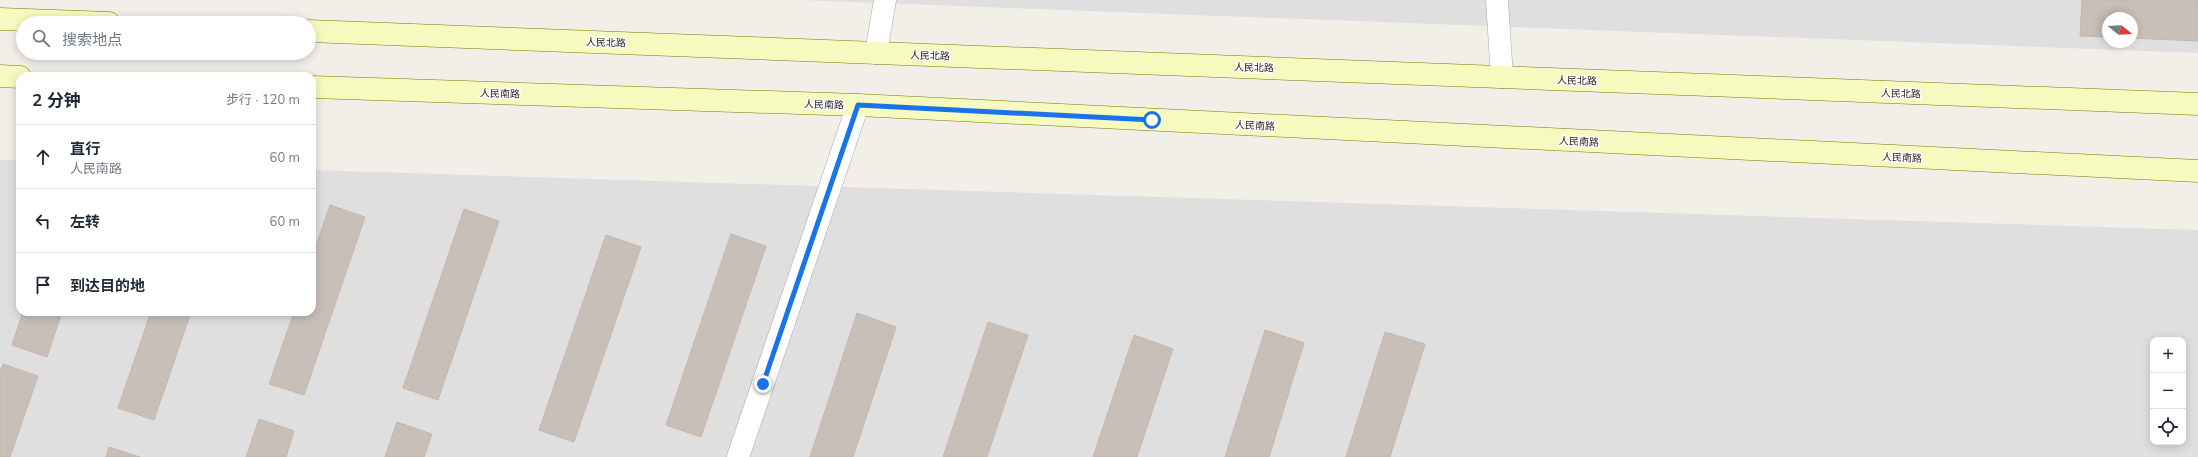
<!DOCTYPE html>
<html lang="zh">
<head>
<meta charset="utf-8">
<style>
	:root { --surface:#fff; --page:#f2f2f3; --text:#1f2937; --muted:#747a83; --line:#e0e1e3 }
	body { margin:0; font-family:Mulish,"Noto Sans SC",sans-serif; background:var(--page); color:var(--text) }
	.controls { position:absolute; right:12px; bottom:12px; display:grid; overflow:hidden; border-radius:8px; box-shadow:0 2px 10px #0003 }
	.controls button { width:36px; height:36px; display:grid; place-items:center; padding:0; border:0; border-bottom:1px solid var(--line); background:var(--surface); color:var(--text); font:20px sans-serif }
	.compass { position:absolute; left:2102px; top:12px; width:36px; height:36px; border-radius:50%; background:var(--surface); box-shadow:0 2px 10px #0003; rotate:108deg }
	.stop { position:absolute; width:12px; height:12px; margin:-9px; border:3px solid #1a73e8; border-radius:50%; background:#fff }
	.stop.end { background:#1a73e8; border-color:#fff; box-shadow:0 1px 4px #0008 }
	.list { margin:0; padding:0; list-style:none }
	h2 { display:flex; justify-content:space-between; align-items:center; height:52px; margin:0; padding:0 16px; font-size:17px }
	h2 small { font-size:13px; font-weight:400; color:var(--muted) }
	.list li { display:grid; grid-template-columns:26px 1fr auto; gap:12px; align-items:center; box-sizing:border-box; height:64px; padding:0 16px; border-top:1px solid var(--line) }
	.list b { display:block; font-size:15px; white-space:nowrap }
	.list p { margin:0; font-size:13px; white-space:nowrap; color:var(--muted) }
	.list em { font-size:13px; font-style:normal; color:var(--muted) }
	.icon { flex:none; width:22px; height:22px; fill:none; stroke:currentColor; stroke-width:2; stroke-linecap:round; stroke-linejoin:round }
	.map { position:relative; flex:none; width:2198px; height:457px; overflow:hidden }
	.search { position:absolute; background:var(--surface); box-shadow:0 2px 10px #0003; left:16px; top:16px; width:300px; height:44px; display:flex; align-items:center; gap:10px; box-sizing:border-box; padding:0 14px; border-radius:22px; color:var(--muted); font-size:15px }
	.panel { position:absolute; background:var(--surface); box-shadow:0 2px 10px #0003; left:16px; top:72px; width:300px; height:244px; border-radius:12px }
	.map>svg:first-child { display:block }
	.residential { fill:#e0dfdf; fill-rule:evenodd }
	.building { fill:#c7bfb8; stroke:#c4b6ab }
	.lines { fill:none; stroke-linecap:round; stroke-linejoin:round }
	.minor-casing { stroke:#a9a9a9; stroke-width:23 }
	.secondary-casing { stroke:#707d05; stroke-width:23 }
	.minor { stroke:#fff; stroke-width:22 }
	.secondary { stroke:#f7fabf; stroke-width:22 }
	.route { stroke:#1a73e8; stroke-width:5 }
	.labels { text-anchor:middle; stroke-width:3; stroke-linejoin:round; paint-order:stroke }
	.street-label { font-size:10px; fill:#222; stroke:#fff }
</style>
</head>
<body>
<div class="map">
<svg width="2198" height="457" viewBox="0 0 2198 457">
	<rect width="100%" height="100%" fill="#f2efe9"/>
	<g class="residential">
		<path d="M 800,0 L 2198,0 L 2198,53 ZM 2108,18 L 2132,18 L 2132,42 L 2108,42 Z"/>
		<path d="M 0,160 L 20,160 L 20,312 L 312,312 L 312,170 L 2198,230 L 2198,457 L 0,457 ZM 2153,340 L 2183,340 L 2183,442 L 2153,442 Z"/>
	</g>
	<g class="building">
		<polygon points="2082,0 2198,0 2198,41 2132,38 2132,18 2108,18 2108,37 2080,36"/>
		<polygon points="330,205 365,217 304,395 269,384 294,312 312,312 312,258"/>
		<polygon points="464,209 499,221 438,400 403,388"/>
		<polygon points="731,234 766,246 701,437 666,425"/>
		<polygon points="606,235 641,247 574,442 539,430"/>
		<polygon points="23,312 62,312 47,357 12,345"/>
		<polygon points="151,312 191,312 154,420 118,408"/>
		<polygon points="857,313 896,327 853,457 810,457"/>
		<polygon points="988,322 1028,335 987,457 943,457"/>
		<polygon points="1265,330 1304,343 1269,457 1225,457"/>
		<polygon points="1385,332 1425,344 1390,457 1346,457"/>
		<polygon points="1134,335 1173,349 1137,457 1093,457"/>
		<polygon points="3,364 38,376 10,457 0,457 0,372"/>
		<polygon points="259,419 294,431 286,457 246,457"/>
		<polygon points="397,422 432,434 424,457 385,457"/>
		<polygon points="109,447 140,457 106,457"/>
	</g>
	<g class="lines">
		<defs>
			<g id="minor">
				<polyline points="1497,0 1502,77"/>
				<polyline points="876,53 885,0"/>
				<polyline points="738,457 858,105"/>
			</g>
			<g id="secondary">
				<polyline points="0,19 109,23"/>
				<polyline points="309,31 2198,104"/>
				<polyline points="0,76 20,77"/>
				<polyline points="312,87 858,105 2198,171"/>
			</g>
		</defs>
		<use href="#minor" class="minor-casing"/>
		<use href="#secondary" class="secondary-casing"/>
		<use href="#minor" class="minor"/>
		<use href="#secondary" class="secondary"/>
	</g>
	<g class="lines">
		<polyline class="route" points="763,384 858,105 1152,120"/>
	</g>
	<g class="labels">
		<g class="street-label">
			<text transform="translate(606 42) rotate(2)" y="4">人民北路</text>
			<text transform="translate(930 55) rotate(2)" y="4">人民北路</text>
			<text transform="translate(1254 67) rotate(2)" y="4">人民北路</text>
			<text transform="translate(1577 80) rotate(2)" y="4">人民北路</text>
			<text transform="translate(500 93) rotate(2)" y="4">人民南路</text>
			<text transform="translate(1901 93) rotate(2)" y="4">人民北路</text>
			<text transform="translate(824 104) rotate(2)" y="4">人民南路</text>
			<text transform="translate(1255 125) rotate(3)" y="4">人民南路</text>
			<text transform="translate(1579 141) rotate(3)" y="4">人民南路</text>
			<text transform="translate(1902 157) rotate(3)" y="4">人民南路</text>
		</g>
	</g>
</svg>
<div class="controls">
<button>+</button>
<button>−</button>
<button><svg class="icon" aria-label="locate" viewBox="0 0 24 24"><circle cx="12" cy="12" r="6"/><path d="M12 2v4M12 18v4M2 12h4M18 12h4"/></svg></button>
</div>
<svg class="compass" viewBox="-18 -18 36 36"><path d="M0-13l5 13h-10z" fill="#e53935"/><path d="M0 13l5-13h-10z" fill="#747a83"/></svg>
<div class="stop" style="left:1152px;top:120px"></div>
<div class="stop end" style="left:763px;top:384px"></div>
<div class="search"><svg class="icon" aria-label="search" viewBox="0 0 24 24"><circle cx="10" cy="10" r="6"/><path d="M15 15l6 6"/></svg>搜索地点</div>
<section class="panel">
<h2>2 分钟<small>步行 · 120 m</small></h2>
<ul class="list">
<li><svg class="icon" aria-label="ahead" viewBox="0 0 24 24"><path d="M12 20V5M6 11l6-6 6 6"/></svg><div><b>直行</b><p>人民南路</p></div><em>60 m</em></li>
<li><svg class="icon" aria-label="left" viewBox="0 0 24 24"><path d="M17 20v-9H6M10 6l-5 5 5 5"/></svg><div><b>左转</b></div><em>60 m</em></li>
<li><svg class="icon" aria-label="arrive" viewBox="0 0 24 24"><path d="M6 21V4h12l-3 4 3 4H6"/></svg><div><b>到达目的地</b></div></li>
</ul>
</section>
</div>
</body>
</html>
